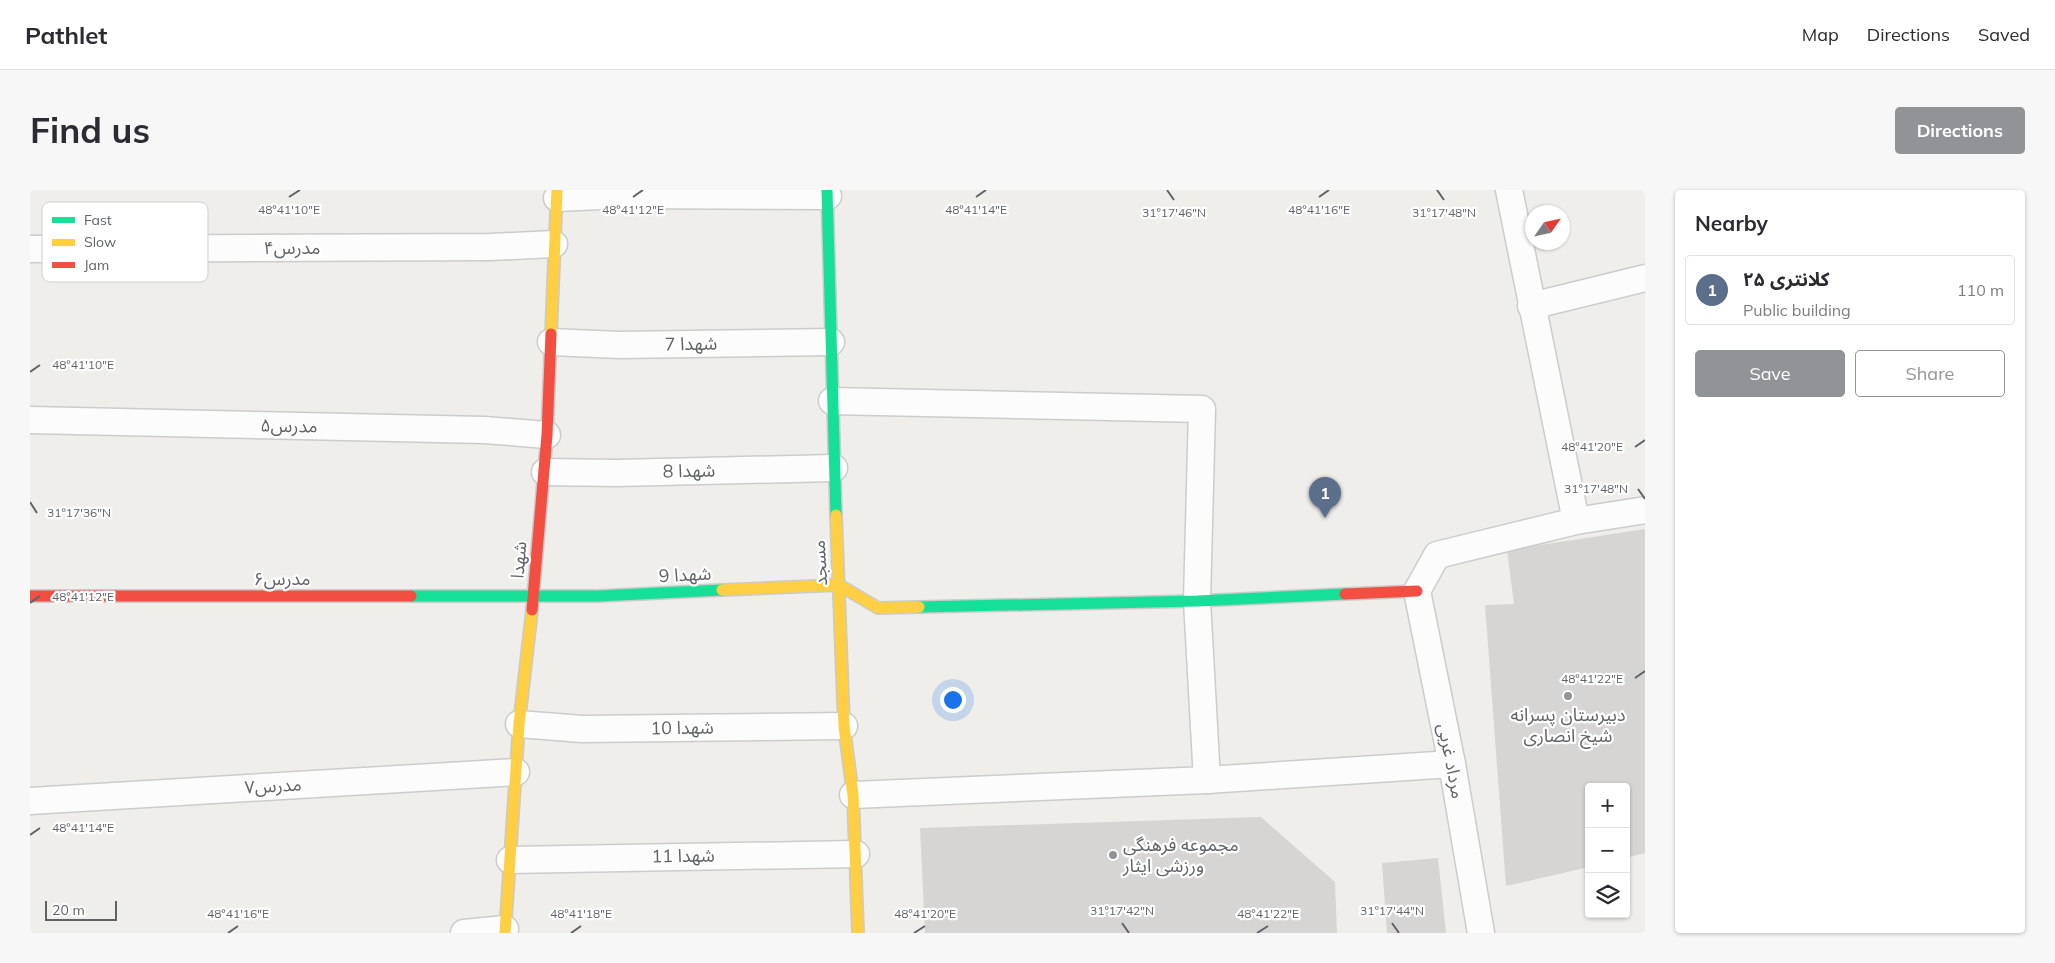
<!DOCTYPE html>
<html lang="en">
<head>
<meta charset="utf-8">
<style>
	:root { --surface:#fff; --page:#f7f7f7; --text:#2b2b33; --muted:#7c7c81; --line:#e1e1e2; --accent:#919496 }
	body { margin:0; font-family:Mulish,"Noto Sans Arabic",sans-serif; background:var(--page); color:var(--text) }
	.controls { position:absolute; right:15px; bottom:15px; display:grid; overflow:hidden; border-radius:5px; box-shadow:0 1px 4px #0004 }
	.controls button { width:45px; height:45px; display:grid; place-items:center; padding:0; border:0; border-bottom:1px solid var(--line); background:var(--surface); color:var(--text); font:25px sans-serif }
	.compass { position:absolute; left:1495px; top:15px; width:45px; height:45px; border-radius:50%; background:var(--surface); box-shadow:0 1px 4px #0004; rotate:56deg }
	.scale { position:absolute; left:15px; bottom:12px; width:72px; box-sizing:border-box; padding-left:5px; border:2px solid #5f6368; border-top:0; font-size:14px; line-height:18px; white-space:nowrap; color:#5f6368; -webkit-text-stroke:4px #fff; paint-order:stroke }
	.you { position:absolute; left:922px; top:509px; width:18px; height:18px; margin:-12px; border:4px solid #fff; border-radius:50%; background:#1a73e8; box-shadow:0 0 0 8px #1a73e833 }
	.badge { display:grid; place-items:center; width:32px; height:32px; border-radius:50%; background:var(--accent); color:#fff; font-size:16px; font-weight:700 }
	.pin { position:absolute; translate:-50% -41px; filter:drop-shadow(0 1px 2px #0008) }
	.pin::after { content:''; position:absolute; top:26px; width:18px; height:15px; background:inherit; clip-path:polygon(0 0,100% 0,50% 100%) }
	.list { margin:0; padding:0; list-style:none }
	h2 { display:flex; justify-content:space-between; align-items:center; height:65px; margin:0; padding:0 20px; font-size:21px }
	h2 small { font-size:16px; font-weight:400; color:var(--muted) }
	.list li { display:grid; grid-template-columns:32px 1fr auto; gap:15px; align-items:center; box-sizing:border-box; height:70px; margin:0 10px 10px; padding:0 10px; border:1px solid var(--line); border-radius:5px }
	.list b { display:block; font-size:19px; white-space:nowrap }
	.list p { margin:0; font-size:16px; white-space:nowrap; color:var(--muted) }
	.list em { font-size:16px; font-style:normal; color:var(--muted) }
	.actions { display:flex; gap:10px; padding:15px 20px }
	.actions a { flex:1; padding:11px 0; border:1px solid var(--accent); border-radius:5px; text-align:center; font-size:18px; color:var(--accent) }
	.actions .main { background:var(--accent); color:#fff }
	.icon { flex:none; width:28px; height:28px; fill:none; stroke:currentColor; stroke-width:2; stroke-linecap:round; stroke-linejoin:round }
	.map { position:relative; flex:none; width:1615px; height:743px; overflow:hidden; border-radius:5px }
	header { display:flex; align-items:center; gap:30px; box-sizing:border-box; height:70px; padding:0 25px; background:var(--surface); border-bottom:1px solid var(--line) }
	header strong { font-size:24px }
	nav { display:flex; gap:28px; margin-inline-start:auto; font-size:18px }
	.intro { display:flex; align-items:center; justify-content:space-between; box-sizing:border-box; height:120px; padding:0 30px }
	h1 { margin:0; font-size:35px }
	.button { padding:12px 22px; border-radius:5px; background:var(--accent); color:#fff; font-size:18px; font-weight:700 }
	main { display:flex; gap:30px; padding:0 30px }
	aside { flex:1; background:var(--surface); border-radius:5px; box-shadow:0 1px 4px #0004 }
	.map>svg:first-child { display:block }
	.building { fill:#d6d5d3 }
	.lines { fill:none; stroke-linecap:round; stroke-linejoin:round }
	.street-casing { stroke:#cbcccc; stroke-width:29 }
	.fast-casing { stroke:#cacacb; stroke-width:14 }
	.slow-casing { stroke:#cacacb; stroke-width:14 }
	.jam-casing { stroke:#cacacb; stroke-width:14 }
	.street { stroke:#fdfcfc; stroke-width:26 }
	.fast { stroke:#16e098; stroke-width:11 }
	.slow { stroke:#ffcf43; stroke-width:11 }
	.jam { stroke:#f24e42; stroke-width:11 }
	.ticks { fill:none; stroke:#5f6368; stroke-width:2 }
	.poi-dot { fill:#919496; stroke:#fff; stroke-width:2 }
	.labels { text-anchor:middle; stroke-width:4.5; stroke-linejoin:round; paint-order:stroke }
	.street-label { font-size:18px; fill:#5f6368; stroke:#fff }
	.poi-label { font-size:18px; fill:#5f6368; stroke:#fff }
	.key { fill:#fff; stroke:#cfd0d2; stroke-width:1 }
	.key-label { font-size:14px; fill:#5f6368 }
	.ticks-label { font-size:12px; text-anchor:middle; fill:#5f6368; stroke:#fff; stroke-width:4.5; stroke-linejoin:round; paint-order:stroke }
</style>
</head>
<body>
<header>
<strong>Pathlet</strong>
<nav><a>Map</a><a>Directions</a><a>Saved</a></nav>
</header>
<div class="intro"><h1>Find us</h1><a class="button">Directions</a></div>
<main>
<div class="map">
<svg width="1615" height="743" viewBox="0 0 1615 743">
	<rect width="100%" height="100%" fill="#efeeea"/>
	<g class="building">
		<polygon points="1615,339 1615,663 1596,668 1596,597 1559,597 1559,677 1476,696 1455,415 1484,414 1477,360"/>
		<polygon points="1231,627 1305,692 1307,743 895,743 890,638"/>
		<polygon points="1408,668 1416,743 1357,743 1352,673"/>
	</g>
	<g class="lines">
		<defs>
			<g id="street">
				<polyline points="1479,0 1546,331 1615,320"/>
				<polyline points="527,8 593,5 798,6"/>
				<polyline points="0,59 460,57 524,54"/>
				<polyline points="1501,116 1615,88"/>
				<polyline points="521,152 589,155 801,152"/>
				<polyline points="802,211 1172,219 1167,411 1177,590"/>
				<polyline points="0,230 454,240 517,245"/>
				<polyline points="515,282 587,283 804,278"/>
				<polyline points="489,534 552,539 814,536"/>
				<polyline points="823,605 1177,590 1422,574"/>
				<polyline points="0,611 486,582"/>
				<polyline points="480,670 826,664"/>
				<polyline points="434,743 475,739"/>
				<polyline points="1451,743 1422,574 1387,401 1407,365 1546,331"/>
			</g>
			<g id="fast">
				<polyline points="797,0 806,325"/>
				<polyline points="381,406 568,406 692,400"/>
				<polyline points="889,417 1167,411 1315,404"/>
			</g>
			<g id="slow">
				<polyline points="521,144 527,0"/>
				<polyline points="806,325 814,536 823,605 828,743"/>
				<polyline points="692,400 809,395 848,418 889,417"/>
				<polyline points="475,743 489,534 502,420"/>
			</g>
			<g id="jam">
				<polyline points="1315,404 1387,401"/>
				<polyline points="0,406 381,406"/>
				<polyline points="502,420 517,245 521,144"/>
			</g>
		</defs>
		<use href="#street" class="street-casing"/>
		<use href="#fast" class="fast-casing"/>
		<use href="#slow" class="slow-casing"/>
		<use href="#jam" class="jam-casing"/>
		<use href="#street" class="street"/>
		<use href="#fast" class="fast"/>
		<use href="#slow" class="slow"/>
		<use href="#jam" class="jam"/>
	</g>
	<path class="ticks" d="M 1137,0 L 1144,10M 1407,0 L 1414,10M 259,7 L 270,0M 603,7 L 613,0M 946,7 L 956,0M 1289,7 L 1299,0M 0,182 L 10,175M 1605,257 L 1615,250M 1608,299 L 1615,309M 0,312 L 7,323M 0,413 L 10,406M 1605,488 L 1615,481M 0,645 L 10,638M 1092,733 L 1099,743M 1362,733 L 1369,743M 198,743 L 208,736M 541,743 L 551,736M 884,743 L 895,736M 1227,743 L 1238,736"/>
	<g class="poi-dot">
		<circle cx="1538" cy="506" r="5"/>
		<circle cx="1083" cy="665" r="5"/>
	</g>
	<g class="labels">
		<g class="street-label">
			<text x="262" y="64">مدرس۴</text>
			<text transform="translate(661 154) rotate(-1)" y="6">شهدا 7</text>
			<text transform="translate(259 236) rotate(1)" y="6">مدرس۵</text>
			<text transform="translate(659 281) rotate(-1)" y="6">شهدا 8</text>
			<text transform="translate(489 370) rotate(-85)" y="6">شهدا</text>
			<text transform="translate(790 373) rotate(-93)" y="6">مسجد</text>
			<text transform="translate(655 385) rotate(-3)" y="6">شهدا 9</text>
			<text x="252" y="395">مدرس۶</text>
			<text transform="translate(652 538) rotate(-1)" y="6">شهدا 10</text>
			<text transform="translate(1421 571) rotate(79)" y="6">مرداد غربی</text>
			<text transform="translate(243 596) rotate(-3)" y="6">مدرس۷</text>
			<text transform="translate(653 666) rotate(-1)" y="6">شهدا 11</text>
		</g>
		<g class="poi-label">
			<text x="1538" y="531">دبیرستان پسرانه<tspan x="1538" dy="21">شیخ انصاری</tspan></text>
			<text x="1093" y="661" text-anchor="start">مجموعه فرهنگی<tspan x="1093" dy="21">ورزشی ایثار</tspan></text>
		</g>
	</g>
	<rect x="12" y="12" width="166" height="80" rx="8" class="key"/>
	<rect x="22" y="27" width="23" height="6" fill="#16e098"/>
	<rect x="22" y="49" width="23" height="7" fill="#ffcf43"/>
	<rect x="22" y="72" width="23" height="6" fill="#f24e42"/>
	<g class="key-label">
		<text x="54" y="35">Fast</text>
		<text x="54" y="57">Slow</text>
		<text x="54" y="80">Jam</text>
	</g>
	<g class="ticks-label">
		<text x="259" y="24">48°41'10"E</text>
		<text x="603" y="24">48°41'12"E</text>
		<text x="946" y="24">48°41'14"E</text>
		<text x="1289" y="24">48°41'16"E</text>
		<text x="1144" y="27">31°17'46"N</text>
		<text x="1414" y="27">31°17'48"N</text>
		<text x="53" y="179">48°41'10"E</text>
		<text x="1562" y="261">48°41'20"E</text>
		<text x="1566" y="303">31°17'48"N</text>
		<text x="49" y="327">31°17'36"N</text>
		<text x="53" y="411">48°41'12"E</text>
		<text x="1562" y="493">48°41'22"E</text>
		<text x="53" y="642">48°41'14"E</text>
		<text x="1092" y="725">31°17'42"N</text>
		<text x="1362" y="725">31°17'44"N</text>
		<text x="208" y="728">48°41'16"E</text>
		<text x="551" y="728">48°41'18"E</text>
		<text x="895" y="728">48°41'20"E</text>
		<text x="1238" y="728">48°41'22"E</text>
	</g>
</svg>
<div class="controls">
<button>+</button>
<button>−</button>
<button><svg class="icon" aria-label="layers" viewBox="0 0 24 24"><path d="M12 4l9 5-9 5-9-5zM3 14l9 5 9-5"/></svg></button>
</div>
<svg class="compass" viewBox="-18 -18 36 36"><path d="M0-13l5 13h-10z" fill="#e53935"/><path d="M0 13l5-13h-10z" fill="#7c7c81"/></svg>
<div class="scale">20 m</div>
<div class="you"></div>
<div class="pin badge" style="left:1295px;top:328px;background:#5c6f8a">1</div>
</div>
<aside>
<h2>Nearby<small></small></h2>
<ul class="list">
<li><span class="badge" style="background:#5c6f8a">1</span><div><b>کلانتری ۲۵</b><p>Public building</p></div><em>110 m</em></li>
</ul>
<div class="actions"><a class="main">Save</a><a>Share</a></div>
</aside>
</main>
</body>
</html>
